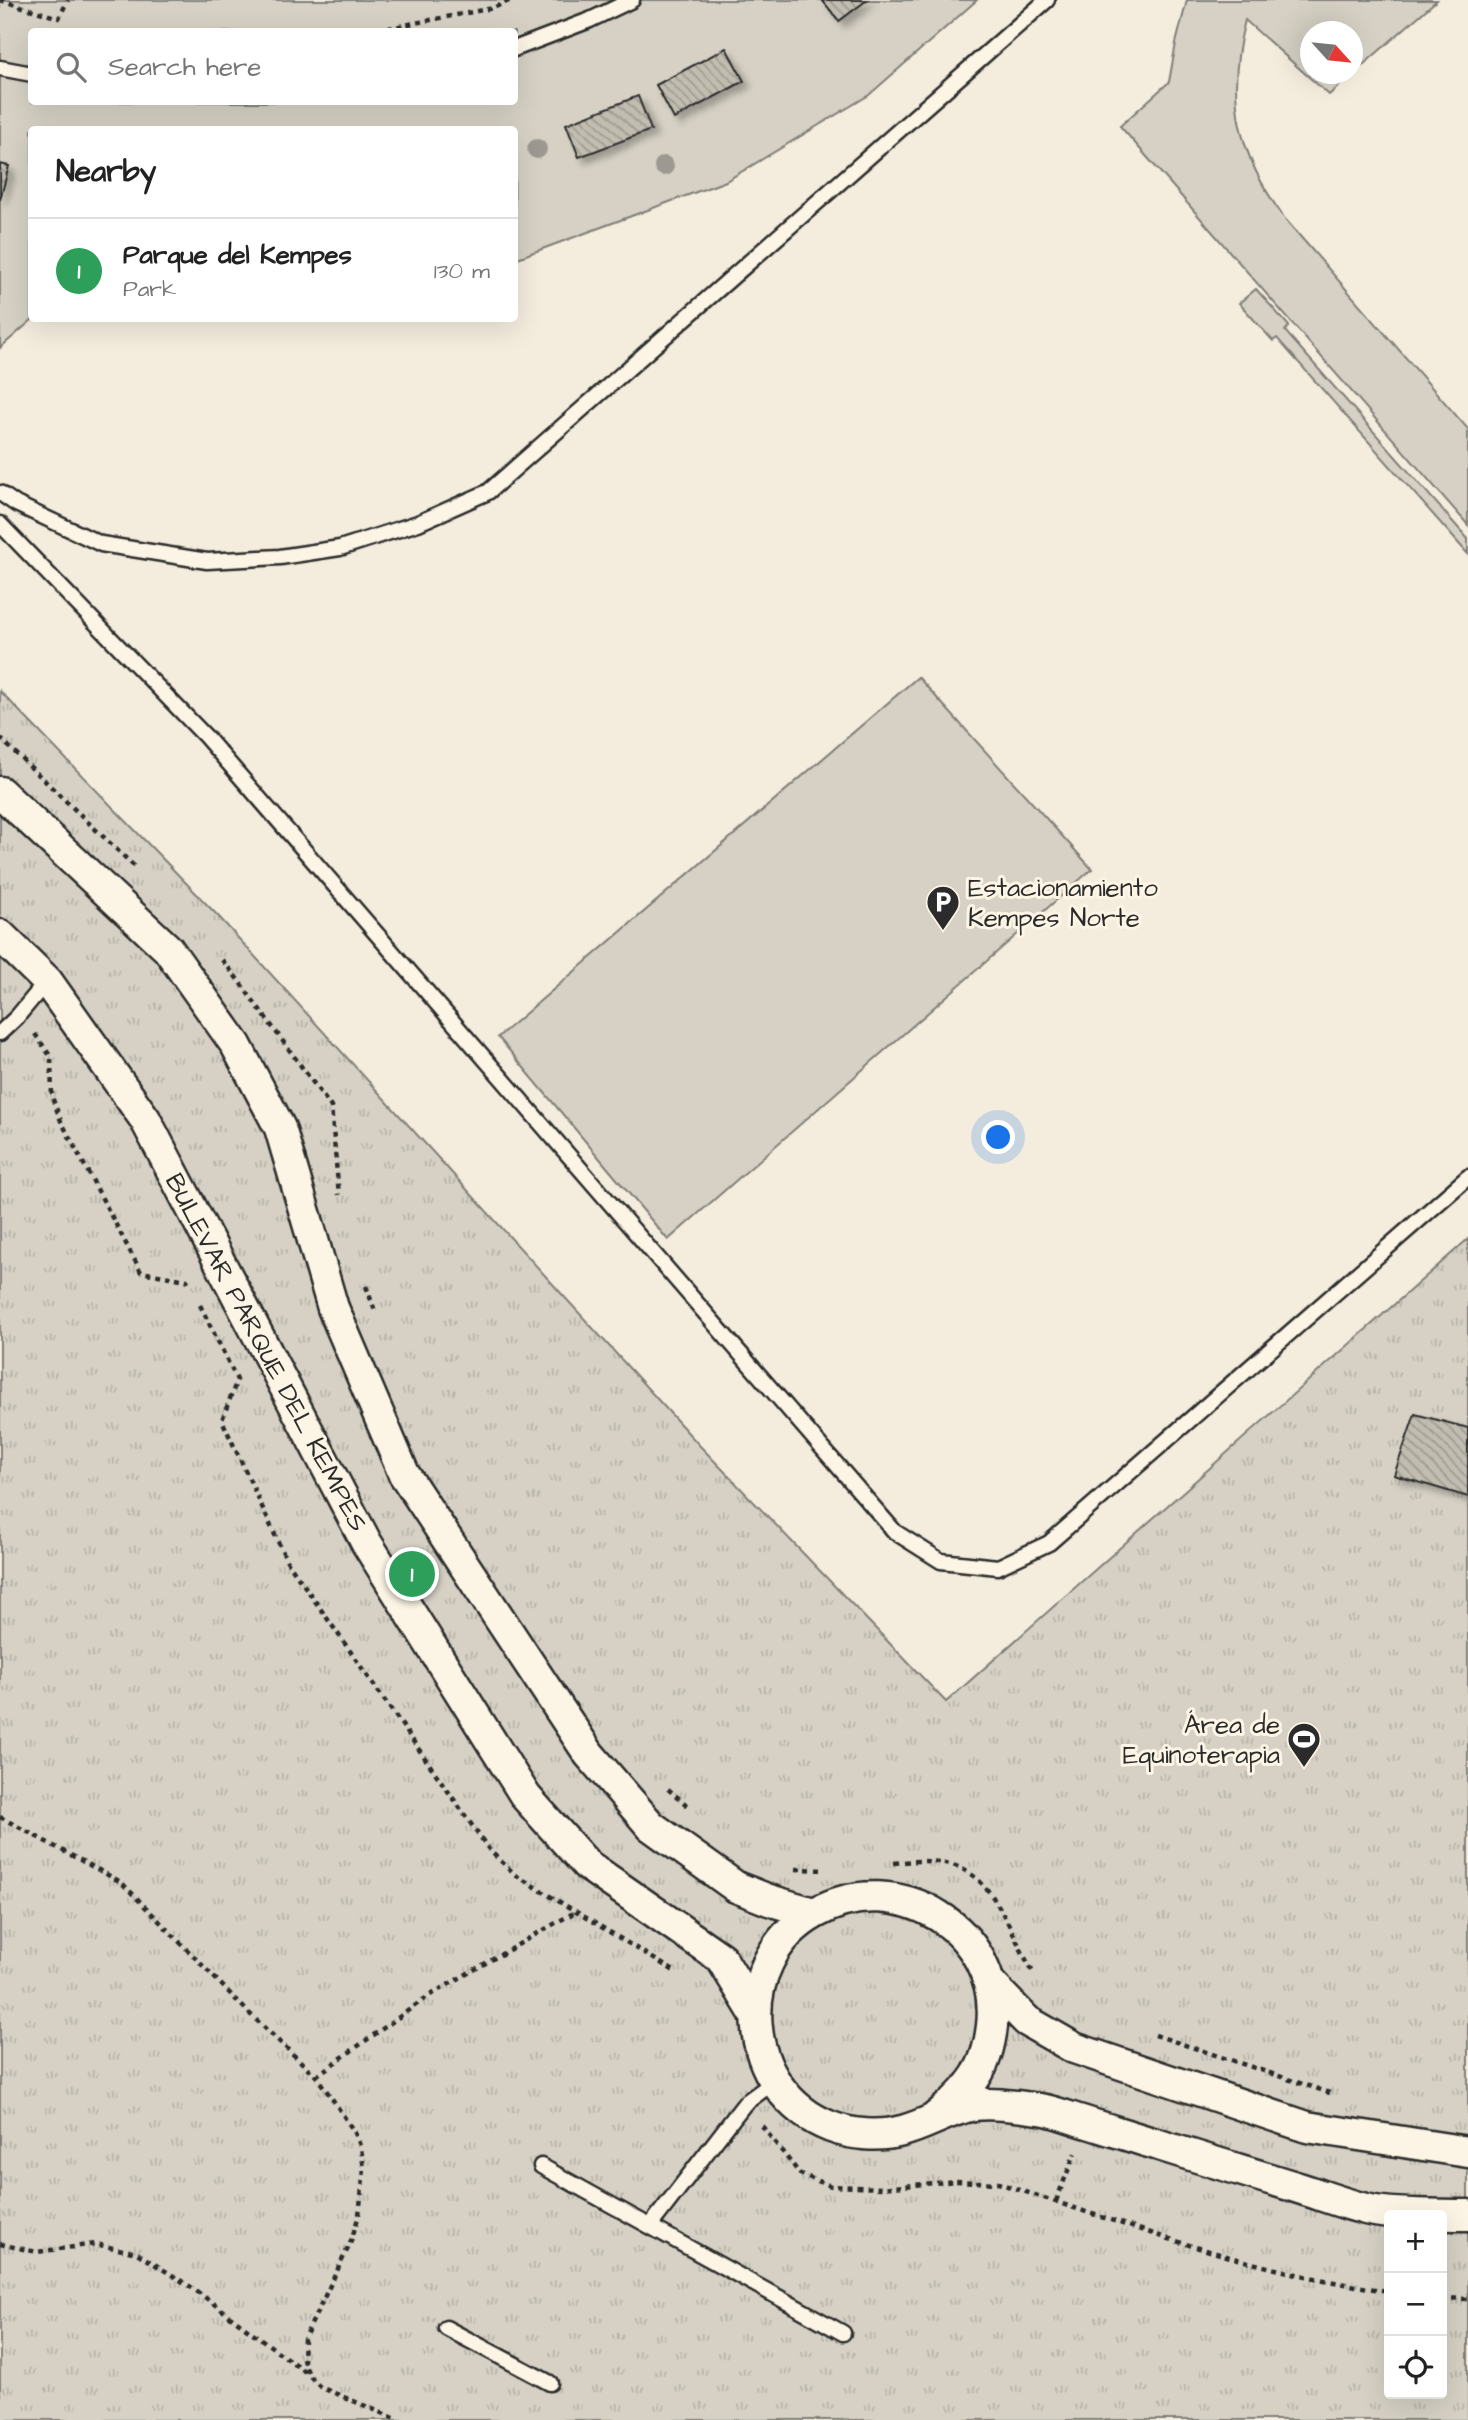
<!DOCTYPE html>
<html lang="en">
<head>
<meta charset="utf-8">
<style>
	:root { --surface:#fff; --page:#f2f2f2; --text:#222; --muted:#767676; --line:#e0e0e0; --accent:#2b2b2b }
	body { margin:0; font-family:"Architects Daughter",sans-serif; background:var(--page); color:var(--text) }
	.controls { position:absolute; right:21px; bottom:21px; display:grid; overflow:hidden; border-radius:7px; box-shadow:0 7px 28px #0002 }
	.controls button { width:63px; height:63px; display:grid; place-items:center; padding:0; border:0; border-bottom:2px solid var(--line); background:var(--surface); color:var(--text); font:35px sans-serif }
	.compass { position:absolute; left:1300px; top:21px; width:63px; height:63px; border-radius:50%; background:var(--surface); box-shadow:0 7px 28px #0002; rotate:117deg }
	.you { position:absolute; left:999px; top:1138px; width:24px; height:24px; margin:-18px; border:5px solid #fff; border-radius:50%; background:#1a73e8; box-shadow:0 0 0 10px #1a73e833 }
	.badge { display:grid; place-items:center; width:46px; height:46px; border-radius:50%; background:var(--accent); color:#fff; font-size:23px; font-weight:700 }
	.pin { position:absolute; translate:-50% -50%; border:4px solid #fff; box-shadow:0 2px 7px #0006 }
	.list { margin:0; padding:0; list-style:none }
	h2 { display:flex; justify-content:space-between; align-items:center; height:91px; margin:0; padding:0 28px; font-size:30px }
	h2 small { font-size:23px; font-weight:400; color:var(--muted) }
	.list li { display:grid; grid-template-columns:46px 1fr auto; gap:21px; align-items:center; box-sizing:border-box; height:105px; padding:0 28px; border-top:2px solid var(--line) }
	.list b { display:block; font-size:26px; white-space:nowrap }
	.list p { margin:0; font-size:23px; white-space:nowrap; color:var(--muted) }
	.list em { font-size:23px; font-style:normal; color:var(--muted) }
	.icon { flex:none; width:38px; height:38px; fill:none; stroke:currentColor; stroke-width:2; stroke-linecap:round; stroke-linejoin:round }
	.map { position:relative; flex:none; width:1468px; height:2420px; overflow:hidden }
	.search { position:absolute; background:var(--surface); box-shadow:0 7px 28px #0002; left:28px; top:28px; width:490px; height:77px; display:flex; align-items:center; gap:18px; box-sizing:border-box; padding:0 24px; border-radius:7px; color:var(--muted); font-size:26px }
	.panel { position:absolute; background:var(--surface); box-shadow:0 7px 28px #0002; left:28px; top:126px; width:490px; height:196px; border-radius:7px }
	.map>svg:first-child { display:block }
	.grass { fill:#d6d1c4; stroke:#807e78; stroke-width:2; fill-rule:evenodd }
	.park { fill:url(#park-tufts); stroke:#807e78; stroke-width:2; fill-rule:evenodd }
	.building { fill:url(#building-back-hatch); stroke:#2b2b2b; stroke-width:2; filter:url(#shadow) }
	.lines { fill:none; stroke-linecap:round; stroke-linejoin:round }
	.service-casing { stroke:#2b2b2b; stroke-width:19 }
	.minor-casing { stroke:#2b2b2b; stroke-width:35 }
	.path { stroke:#2b2b2b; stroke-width:4.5; stroke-dasharray:5 5; stroke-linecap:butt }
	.service { stroke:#fcf5e5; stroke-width:14 }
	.minor { stroke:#fcf5e5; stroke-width:30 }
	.tree { fill:#9d9990 }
	.labels { text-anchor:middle; stroke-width:6; stroke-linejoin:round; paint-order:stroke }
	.poi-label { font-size:26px; fill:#2b2b2b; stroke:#fcf5e5; text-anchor:start }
	.street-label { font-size:26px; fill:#2b2b2b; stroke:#fcf5e5 }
</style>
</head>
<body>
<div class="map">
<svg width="1468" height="2420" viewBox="0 0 1468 2420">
	<defs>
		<pattern id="park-tufts" width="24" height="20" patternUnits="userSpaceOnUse" patternTransform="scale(1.75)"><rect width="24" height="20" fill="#d6d1c4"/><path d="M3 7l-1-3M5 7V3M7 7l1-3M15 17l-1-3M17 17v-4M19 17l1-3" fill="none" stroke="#b8b4a9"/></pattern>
		<pattern id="building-back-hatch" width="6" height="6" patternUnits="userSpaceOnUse" patternTransform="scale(1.75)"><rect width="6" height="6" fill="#c2bdb1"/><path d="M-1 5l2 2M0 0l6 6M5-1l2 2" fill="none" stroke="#9e9a90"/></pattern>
		<filter id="shadow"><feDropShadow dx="6" dy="6" stdDeviation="3.5" flood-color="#0004"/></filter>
	</defs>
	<rect width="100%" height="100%" fill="#f4edde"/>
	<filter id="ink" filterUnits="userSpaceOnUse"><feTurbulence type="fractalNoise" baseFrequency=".0143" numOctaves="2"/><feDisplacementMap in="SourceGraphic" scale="14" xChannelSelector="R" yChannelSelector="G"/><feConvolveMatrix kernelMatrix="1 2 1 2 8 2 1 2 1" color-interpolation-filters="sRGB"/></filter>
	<g filter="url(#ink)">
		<g class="grass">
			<path d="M 0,0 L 977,0 L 869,95 L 726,181 L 515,259 L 514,130 L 32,130 L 32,318 L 33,319 L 0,348 ZM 32,32 L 514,32 L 514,102 L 32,102 Z"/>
			<path d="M 1187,0 L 1437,0 L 1329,95 L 1245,20 C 1225,98 1238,155 1285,219 L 1468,429 L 1468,525 L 1120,126 L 1169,82 L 1176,43 ZM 1310,32 L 1352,32 L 1352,74 L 1310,74 Z"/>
			<polygon points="1256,289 1289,326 1285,331 1468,539 1468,554 1277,338 1273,341 1239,303"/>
			<polygon points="918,677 1092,869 668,1240 498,1037"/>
		</g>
		<path class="park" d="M 0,691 L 219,917 L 700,1446 L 946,1702 L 1468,1239 L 1468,2420 L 0,2420 ZM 1389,2215 L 1442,2215 L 1442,2394 L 1389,2394 Z"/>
		<g class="building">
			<polygon points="822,0 867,0 839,21"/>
			<polygon points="726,48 744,81 674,119 656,85"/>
			<polygon points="638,96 651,130 579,157 566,124"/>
			<polygon points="0,164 9,166 0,200"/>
			<polygon points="1415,1414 1468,1428 1468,1497 1394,1475"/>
		</g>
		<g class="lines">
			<defs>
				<g id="service">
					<polyline points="514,49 590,20 632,0"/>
					<polyline points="0,68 32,74"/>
					<polyline points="0,493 16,504 101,544 207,561 280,557 340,548 418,523 488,492 1047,0"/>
					<polyline points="0,524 206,737 895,1532 941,1561 998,1567 1049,1543 1468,1177"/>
					<polyline points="0,1033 17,1017 47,981"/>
					<polyline points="541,2166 843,2333"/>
					<polyline points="650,2226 745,2103 775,2081"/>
					<polyline points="446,2328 550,2383"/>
				</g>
				<g id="minor">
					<polyline points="0,792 168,949 236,1045 280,1128 333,1308 404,1474 589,1754 651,1826 736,1887 769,1900 813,1913"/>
					<polyline points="0,935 47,981 145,1119 366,1542 526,1797 587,1865 721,1958 755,2014"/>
					<polyline points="989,1982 1027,2021 1074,2048 1307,2127 1468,2152"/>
					<path d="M 936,2117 C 951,2105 965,2093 976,2076 C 986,2061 990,2043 992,2026 C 1003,1930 897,1866 815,1913 C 729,1961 740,2092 831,2127 C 852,2135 880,2137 902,2131 C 927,2125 950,2109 975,2105 C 993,2102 1022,2107 1040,2109 C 1053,2111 1066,2116 1078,2120 C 1105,2128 1132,2137 1159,2145 C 1206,2160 1254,2174 1302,2189 C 1324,2196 1347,2205 1370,2210 C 1398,2216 1439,2214 1468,2215"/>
				</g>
			</defs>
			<use href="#service" class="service-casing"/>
			<use href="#minor" class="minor-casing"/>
			<g class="path">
				<polyline points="0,0 59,18 68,0"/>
				<polyline points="368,32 493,8 511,0"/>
				<polyline points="0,738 135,867"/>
				<polyline points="222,960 233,973 331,1107 339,1195"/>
				<polyline points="35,1034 51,1057 52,1097 61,1121 141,1272 187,1280 188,1282"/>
				<polyline points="366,1286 375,1311"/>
				<polyline points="200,1305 237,1380 222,1420 287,1561 490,1851 517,1876 674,1971"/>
				<polyline points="668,1789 688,1806"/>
				<polyline points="0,1817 121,1882 250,2014 316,2076 331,2097 355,2133 361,2148 364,2169 359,2215 350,2244 304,2339 303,2359 309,2375 320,2387 399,2420"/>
				<path d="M 894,1863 C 965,1854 985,1875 1015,1937 C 1021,1949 1027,1963 1035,1975"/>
				<polyline points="796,1869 826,1870"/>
				<polyline points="1155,2035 1330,2093"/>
				<polyline points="316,2076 430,1995 575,1912"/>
				<path d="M 762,2126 L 800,2174 L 831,2186 L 882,2188 L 956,2181 L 998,2183 C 1126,2224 1255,2273 1389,2291"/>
				<polyline points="1056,2201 1075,2153"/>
				<polyline points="0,2244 37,2252 95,2244 137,2253 191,2287 308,2374"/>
				<polyline points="1442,2298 1468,2299"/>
			</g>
			<use href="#service" class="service"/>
			<use href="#minor" class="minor"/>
		</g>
		<g class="tree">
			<circle cx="537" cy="149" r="10"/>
			<circle cx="664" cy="166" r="10"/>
		</g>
	</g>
	<defs>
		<symbol id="parking-pin" viewBox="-11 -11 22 30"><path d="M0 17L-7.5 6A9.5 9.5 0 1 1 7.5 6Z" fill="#2b2b2b" stroke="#fcf5e5"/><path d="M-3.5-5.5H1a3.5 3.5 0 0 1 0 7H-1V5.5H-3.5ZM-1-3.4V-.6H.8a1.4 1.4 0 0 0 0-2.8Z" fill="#fff"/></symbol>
		<symbol id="stadium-pin" viewBox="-11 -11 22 30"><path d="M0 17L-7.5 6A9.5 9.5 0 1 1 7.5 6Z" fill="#2b2b2b" stroke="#fcf5e5"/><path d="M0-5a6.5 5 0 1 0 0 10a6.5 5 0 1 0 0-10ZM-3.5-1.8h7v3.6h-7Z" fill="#fff"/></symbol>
	</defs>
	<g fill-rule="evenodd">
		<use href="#parking-pin" x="924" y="883" width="38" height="52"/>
		<use href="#stadium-pin" x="1285" y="1720" width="38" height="52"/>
	</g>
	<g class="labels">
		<g class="poi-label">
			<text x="968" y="896">Estacionamiento<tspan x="968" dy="30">Kempes Norte</tspan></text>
			<text x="1280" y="1733" text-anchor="end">Área de<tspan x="1280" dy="30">Equinoterapia</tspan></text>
		</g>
		<g class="street-label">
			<text transform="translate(267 1352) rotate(62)" y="9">BULEVAR PARQUE DEL KEMPES</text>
		</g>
	</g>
</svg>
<div class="controls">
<button>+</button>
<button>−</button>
<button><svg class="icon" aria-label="locate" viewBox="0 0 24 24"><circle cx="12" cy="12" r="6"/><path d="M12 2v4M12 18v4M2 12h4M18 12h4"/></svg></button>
</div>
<svg class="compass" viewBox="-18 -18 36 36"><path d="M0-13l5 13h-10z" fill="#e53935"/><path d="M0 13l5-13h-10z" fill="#767676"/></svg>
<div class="you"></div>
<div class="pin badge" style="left:412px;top:1574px;background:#2e9e5b">1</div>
<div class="search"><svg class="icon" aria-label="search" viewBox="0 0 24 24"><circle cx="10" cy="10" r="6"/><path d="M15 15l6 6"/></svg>Search here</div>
<section class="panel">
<h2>Nearby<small></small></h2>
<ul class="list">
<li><span class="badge" style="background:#2e9e5b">1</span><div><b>Parque del Kempes</b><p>Park</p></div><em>130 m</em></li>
</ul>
</section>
</div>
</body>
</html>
